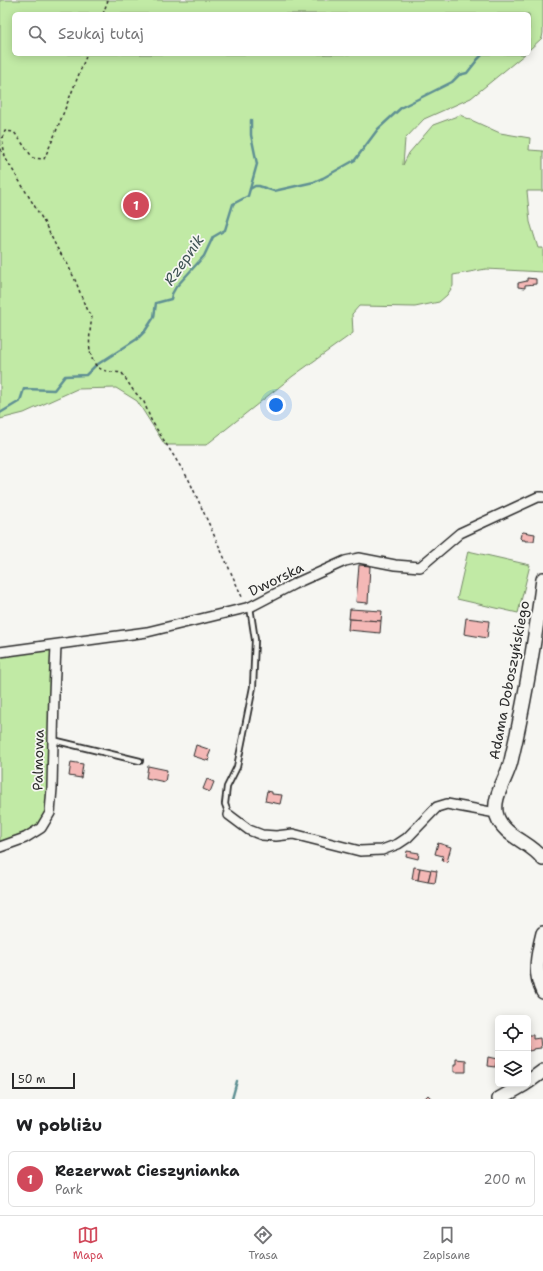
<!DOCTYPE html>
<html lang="pl">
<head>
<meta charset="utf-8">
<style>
	:root { --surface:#fff; --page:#f6f6f6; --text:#202124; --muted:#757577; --line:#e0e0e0; --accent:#d1495b }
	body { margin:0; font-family:"Shantell Sans",sans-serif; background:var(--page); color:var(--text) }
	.controls { position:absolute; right:12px; bottom:12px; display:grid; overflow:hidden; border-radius:6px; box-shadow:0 2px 10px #0003 }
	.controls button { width:36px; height:36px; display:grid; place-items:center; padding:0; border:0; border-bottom:1px solid var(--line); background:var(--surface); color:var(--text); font:20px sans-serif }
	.scale { position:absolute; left:12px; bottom:10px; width:63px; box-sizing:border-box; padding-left:4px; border:2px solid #2b2b2b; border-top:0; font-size:11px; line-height:14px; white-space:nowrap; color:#2b2b2b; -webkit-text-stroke:3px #f6f6f2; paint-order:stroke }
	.you { position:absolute; left:276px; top:405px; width:14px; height:14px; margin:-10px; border:3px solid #fff; border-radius:50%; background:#1a73e8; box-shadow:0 0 0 6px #1a73e833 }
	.badge { display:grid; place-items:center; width:26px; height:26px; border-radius:50%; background:var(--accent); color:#fff; font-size:13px; font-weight:700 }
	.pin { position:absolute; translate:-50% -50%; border:2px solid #fff; box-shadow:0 1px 4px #0006 }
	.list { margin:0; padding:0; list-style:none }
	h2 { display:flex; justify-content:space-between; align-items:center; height:52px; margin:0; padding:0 16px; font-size:17px }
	h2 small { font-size:13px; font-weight:400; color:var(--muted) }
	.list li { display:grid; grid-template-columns:26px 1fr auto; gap:12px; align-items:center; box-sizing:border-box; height:56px; margin:0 8px 8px; padding:0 8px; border:1px solid var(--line); border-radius:6px }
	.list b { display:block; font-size:15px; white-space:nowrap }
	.list p { margin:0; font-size:13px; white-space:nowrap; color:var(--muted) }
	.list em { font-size:13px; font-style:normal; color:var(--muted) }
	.icon { flex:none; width:22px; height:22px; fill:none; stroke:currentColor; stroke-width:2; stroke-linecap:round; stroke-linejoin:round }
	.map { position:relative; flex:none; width:543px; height:1099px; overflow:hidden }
	.search { position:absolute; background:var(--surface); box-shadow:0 2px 10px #0003; left:12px; right:12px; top:12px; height:44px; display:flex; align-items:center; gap:10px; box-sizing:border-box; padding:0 14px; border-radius:6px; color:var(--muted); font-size:15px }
	.sheet { height:116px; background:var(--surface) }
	nav { display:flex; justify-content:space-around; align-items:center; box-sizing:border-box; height:56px; border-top:1px solid var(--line); background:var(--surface); font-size:11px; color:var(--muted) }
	nav a { display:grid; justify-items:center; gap:2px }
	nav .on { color:var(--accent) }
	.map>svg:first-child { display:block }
	.green { fill:#c1eaa5; stroke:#768a68 }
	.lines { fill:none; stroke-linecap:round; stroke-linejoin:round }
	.stream { stroke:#5f9093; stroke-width:2.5 }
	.building { fill:#f4b8b6; stroke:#2b2b2b }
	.lane-casing { stroke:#2b2b2b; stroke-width:8 }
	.street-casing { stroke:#2b2b2b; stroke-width:12 }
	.secondary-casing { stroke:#2b2b2b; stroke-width:16 }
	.path { stroke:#2b2b2b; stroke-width:1.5; stroke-dasharray:3 3; stroke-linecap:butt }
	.lane { stroke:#f6f6f2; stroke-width:4.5 }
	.street { stroke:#f6f6f2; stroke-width:9 }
	.secondary { stroke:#f6f6f2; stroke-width:13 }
	.labels { text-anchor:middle; stroke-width:3.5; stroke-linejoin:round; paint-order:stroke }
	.street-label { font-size:14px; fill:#2b2b2b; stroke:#f6f6f2 }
	.water-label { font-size:15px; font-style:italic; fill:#415556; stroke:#f6f6f2 }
</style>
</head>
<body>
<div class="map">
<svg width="543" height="1099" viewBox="0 0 543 1099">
	<rect width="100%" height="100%" fill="#f6f6f2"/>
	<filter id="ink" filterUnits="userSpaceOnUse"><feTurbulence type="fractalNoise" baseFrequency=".025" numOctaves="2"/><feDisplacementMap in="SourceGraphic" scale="8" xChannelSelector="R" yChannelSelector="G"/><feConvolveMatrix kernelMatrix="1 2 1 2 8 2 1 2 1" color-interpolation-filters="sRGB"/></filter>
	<g filter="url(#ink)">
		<g class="green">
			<polygon points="0,0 543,0 543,33 542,38 529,50 529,14 14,14 14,54 525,54 471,98 424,119 405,139 403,165 409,153 433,125 460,115 500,133 530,138 529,150 543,151 543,191 527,191 530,222 538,248 543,248 543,272 486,269 453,275 453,286 447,295 439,302 415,307 359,306 352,314 353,333 293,376 206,445 165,445 137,401 116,388 77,389 24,413 0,419"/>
			<polygon points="468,551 530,565 518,613 457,599"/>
			<polygon points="50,649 53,652 47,806 44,819 33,831 0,843 0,654"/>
		</g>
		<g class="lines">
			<g class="stream">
				<polyline points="250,189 257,164 251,135 251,120"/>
				<polyline points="0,413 20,401 24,389 54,390 65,376 86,375 95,366 137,339 145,331 154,317 156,303 171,299 172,294 176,287 204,256 213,237 225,230 233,204 248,196 250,189 255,186 259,186 274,191 314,182 323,178 355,160 378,129 402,107 452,82 459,75 467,73 478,59 483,54"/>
				<polyline points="232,1099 237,1081"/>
			</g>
		</g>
		<g class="building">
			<polygon points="527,278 536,279 536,284 525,285 525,288 518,287 518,283 527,281"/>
			<polygon points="523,532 535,534 534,541 525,541 525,540 522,540 520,538 521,534"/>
			<polygon points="359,565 370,566 368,603 356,602"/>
			<polygon points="350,609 382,611 381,621 349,619"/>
			<polygon points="466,618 489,621 487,638 464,634"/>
			<polygon points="349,619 381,621 380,633 348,630"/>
			<polygon points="196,745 211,750 208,757 210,758 209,761 193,756"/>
			<polygon points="71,762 83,764 81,778 69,776"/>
			<polygon points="148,766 167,770 165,782 146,778"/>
			<polygon points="207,779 214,782 210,792 203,789"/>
			<polygon points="267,791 272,792 272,794 282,795 280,804 265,801"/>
			<polygon points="438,843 451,847 447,862 442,861 443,856 435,854"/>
			<polygon points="407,851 419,853 418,859 406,856"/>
			<polygon points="414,867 420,868 418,880 412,879"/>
			<polygon points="420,868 431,870 428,882 418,880"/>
			<polygon points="431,870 437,871 435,883 428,882"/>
			<polygon points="528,1035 533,1035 533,1039 540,1038 541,1048 533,1049 533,1050 529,1051 528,1049"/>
			<polygon points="488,1057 497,1059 495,1067 487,1066"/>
			<polygon points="456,1059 466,1060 466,1072 454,1072 454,1064 456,1064"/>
			<polygon points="428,1095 432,1099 424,1099"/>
		</g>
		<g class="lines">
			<defs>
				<g id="lane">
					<polyline points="53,740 140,761"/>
					<polyline points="229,815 225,804 227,787 237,767 253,687 255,640 250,607"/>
				</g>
				<g id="street">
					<polyline points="0,652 147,632 250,607 294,584 345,561 359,558 395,565 420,567 460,533 538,497 543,497"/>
					<polyline points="229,815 249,830 262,835 276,836 293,834 360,851 382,850 398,844 407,838 437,807 447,804 496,813"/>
					<polyline points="0,847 25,838 41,828 50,813 52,788 54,695 56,645"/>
				</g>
				<g id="secondary">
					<path d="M 543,579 C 535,640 525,701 511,761 C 507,779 491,798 497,816 C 504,837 531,842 543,859"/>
					<path d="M 543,933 C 538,953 533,972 543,992"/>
					<polyline points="528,1082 543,1071"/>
					<polyline points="499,1099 525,1084"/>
				</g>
			</defs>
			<use href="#lane" class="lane-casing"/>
			<use href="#street" class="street-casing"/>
			<use href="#secondary" class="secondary-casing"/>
			<g class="path">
				<polyline points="103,14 108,0"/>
				<path d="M 0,149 L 43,220 L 57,248 L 67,263 L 76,282 L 87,311 L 92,316 C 90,332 84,363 103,370 C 108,372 116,372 122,373 L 133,390 L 144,402 L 151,420 L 189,480 L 243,599"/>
				<polyline points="5,156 2,138 5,131 14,132 33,158 44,159 53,139 87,54"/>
			</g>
			<use href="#lane" class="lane"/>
			<use href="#street" class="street"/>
			<use href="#secondary" class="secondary"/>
		</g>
	</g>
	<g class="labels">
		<g class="street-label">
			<text transform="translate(276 579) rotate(-26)" y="5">Dworska</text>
			<text transform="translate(509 680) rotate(-79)" y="5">Adama Doboszyńskiego</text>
			<text transform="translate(38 760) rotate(-89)" y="5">Palmowa</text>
		</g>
		<g class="water-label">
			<text transform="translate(184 260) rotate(-55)" y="5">Rzepnik</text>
		</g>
	</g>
</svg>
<div class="controls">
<button><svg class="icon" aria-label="locate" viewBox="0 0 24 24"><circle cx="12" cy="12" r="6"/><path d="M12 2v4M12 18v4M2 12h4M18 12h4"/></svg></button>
<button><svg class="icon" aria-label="layers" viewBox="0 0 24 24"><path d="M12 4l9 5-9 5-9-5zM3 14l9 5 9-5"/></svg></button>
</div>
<div class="scale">50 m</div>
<div class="you"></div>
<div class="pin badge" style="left:136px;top:205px">1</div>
<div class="search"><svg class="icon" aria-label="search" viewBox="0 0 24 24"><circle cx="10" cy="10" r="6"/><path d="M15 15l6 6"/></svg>Szukaj tutaj</div>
</div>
<section class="sheet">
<h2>W pobliżu<small></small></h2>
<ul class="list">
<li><span class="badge">1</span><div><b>Rezerwat Cieszynianka</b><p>Park</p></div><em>200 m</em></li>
</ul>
</section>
<nav>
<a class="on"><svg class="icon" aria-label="map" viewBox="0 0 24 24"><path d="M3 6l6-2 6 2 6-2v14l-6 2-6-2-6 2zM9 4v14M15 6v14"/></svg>Mapa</a>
<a><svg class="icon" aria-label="directions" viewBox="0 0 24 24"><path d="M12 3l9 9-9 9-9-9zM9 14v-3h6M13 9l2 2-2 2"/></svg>Trasa</a>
<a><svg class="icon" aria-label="saved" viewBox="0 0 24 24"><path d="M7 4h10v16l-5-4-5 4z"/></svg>Zapisane</a>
</nav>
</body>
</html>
